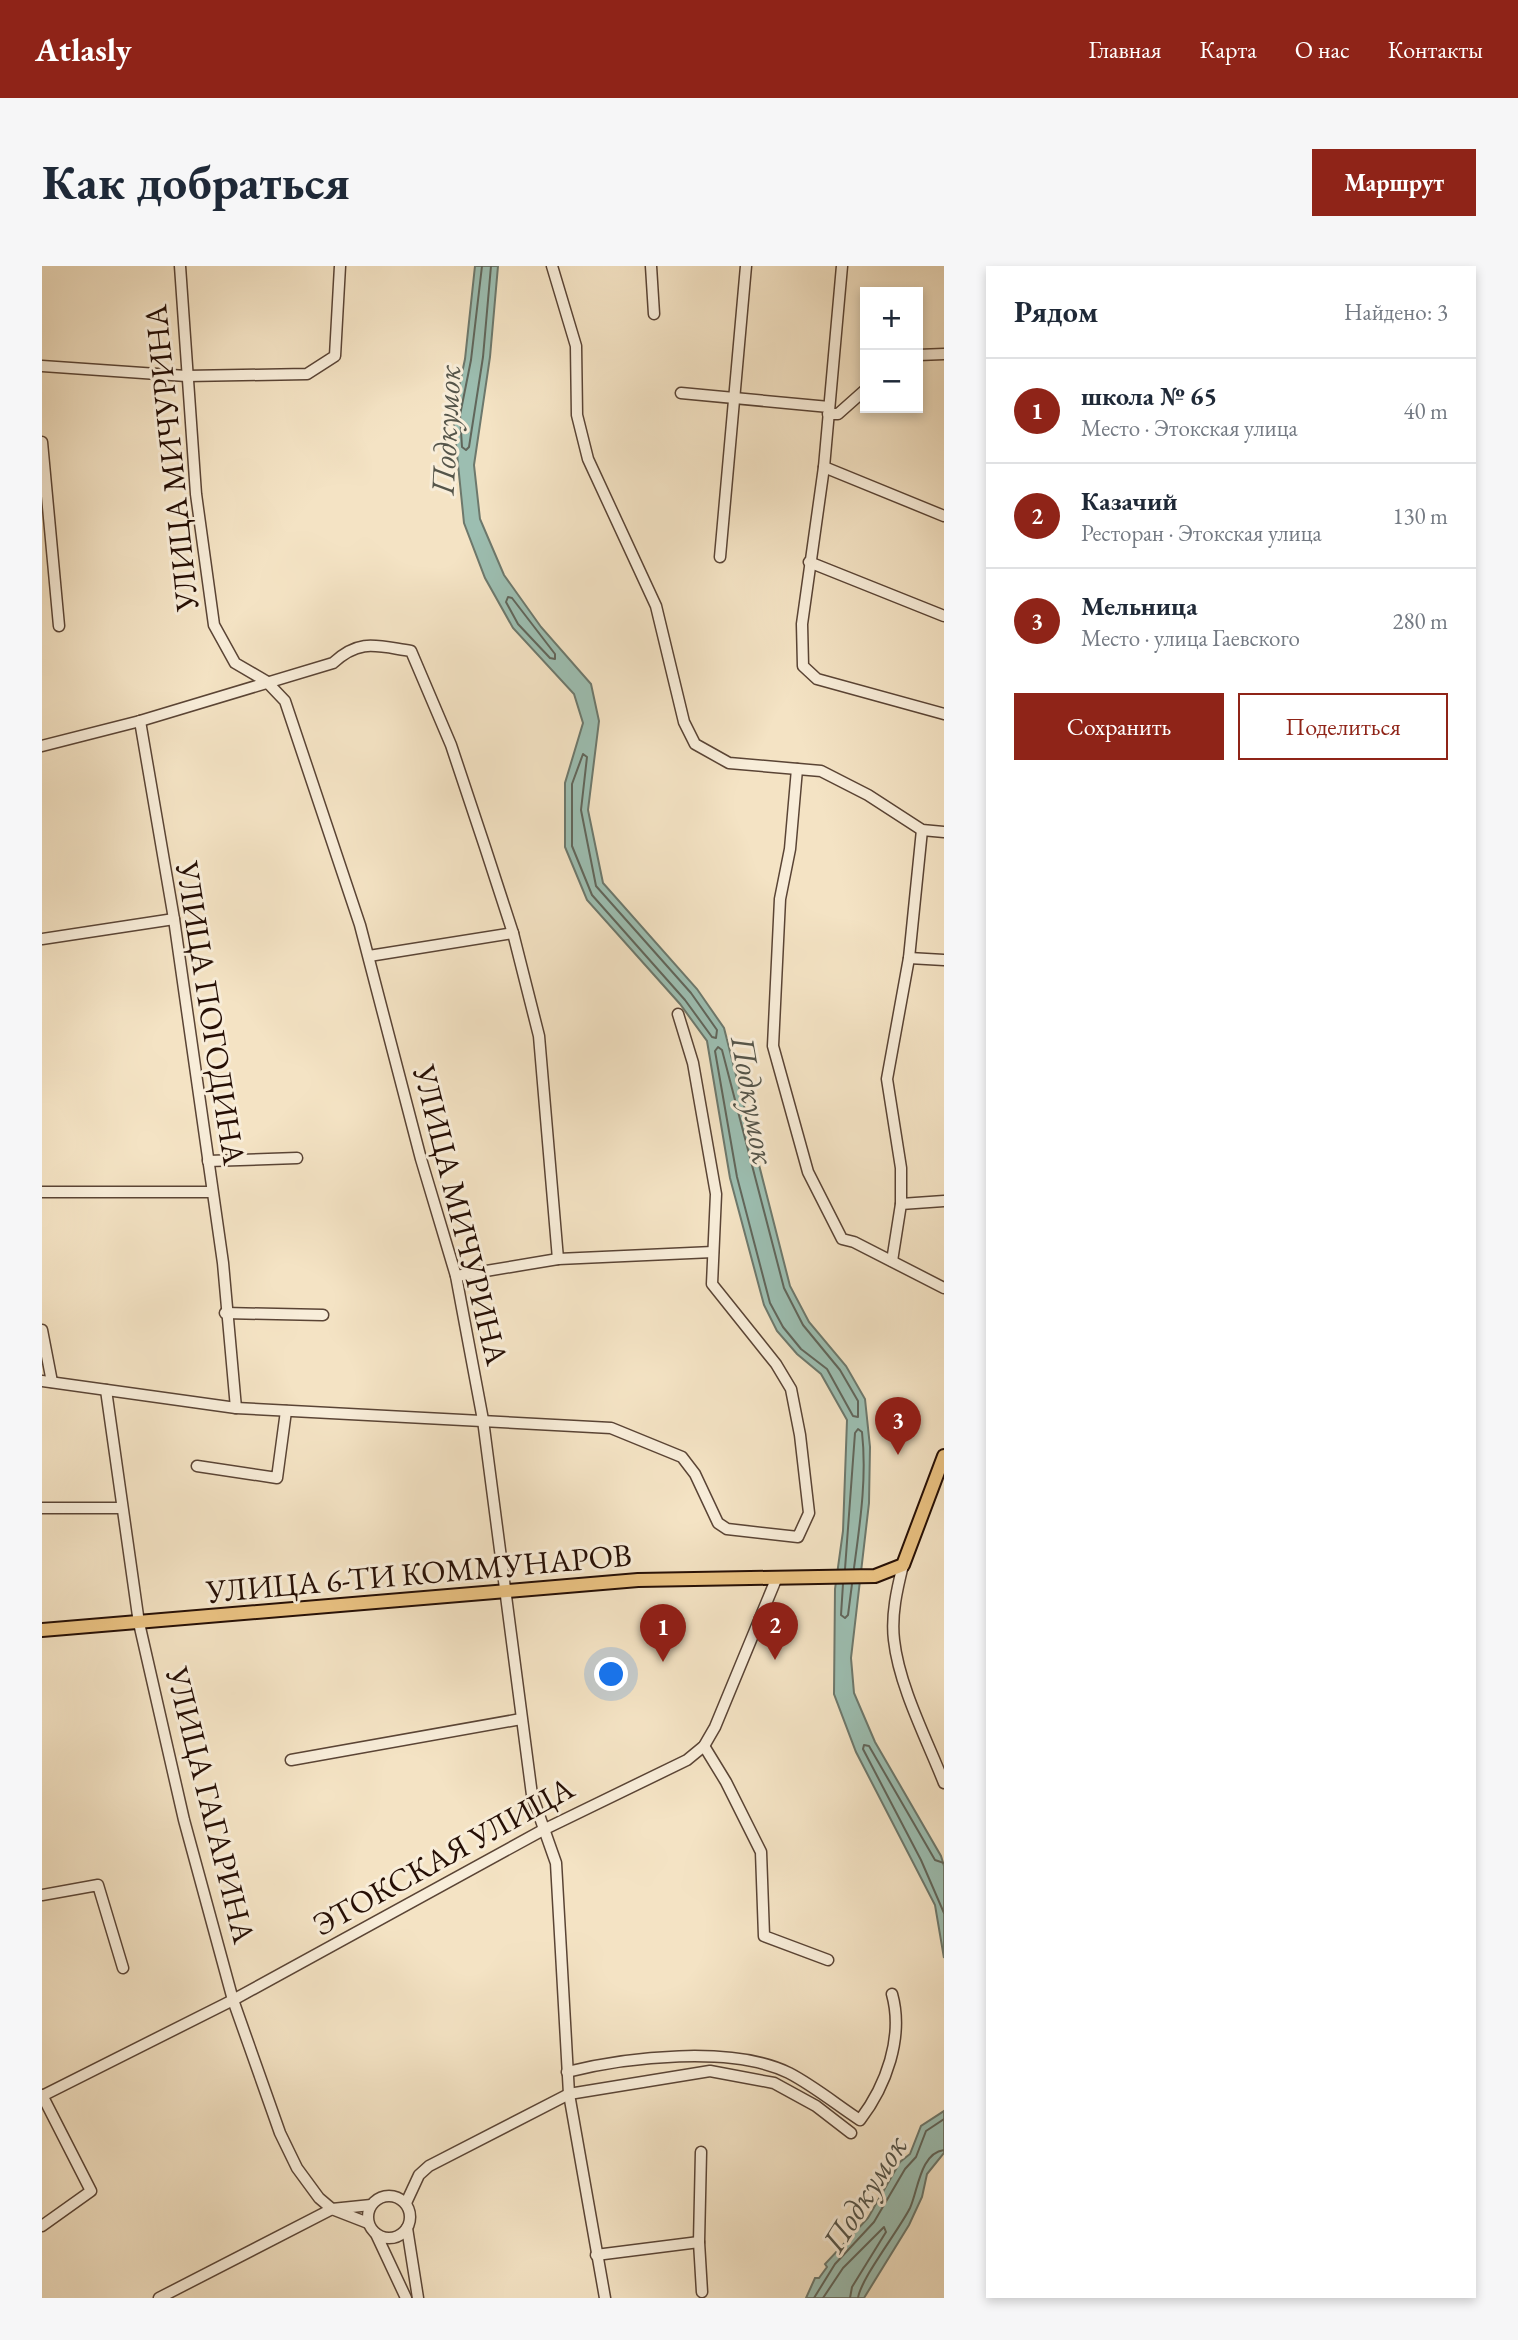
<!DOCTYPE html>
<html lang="ru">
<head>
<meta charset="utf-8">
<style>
	:root { --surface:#fff; --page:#f6f6f7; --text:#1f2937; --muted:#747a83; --line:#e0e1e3; --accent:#8f2418 }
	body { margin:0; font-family:"EB Garamond",serif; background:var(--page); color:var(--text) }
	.controls { position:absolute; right:21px; top:21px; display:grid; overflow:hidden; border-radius:0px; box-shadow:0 4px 10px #0003 }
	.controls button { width:63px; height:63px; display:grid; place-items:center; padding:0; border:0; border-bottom:2px solid var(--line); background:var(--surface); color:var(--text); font:35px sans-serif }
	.you { position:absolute; left:570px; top:1409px; width:24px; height:24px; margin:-18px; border:5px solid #fff; border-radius:50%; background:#1a73e8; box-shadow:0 0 0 10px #1a73e833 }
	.badge { display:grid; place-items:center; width:46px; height:46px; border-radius:50%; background:var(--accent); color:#fff; font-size:23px; font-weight:700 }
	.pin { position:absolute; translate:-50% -58px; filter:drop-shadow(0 2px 4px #0008) }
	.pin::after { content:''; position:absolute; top:37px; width:24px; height:21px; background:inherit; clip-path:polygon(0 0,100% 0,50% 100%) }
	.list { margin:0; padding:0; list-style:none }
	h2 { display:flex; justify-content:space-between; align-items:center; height:91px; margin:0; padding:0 28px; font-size:30px }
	h2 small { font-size:23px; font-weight:400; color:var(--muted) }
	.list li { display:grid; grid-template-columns:46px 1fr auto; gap:21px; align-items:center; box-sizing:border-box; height:105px; padding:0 28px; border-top:2px solid var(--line) }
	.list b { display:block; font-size:26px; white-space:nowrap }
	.list p { margin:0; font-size:23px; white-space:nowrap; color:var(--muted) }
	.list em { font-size:23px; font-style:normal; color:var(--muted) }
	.actions { display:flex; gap:14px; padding:21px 28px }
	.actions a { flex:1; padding:16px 0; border:2px solid var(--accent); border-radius:0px; text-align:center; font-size:24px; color:var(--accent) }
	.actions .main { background:var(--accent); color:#fff }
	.map { position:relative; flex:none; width:902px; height:2032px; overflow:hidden; border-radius:0px }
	header { display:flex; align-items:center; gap:42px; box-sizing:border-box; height:98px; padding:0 35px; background:var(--accent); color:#fff }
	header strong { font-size:33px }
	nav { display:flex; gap:38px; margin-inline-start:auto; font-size:24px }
	.intro { display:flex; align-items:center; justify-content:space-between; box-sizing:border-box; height:168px; padding:0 42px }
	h1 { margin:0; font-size:49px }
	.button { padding:18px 32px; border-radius:0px; background:var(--accent); color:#fff; font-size:24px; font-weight:700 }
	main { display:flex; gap:42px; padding:0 42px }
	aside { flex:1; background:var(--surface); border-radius:0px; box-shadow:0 4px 10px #0003 }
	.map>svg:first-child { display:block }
	.water { fill:#9cbeb1; stroke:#6d786c; stroke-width:2 }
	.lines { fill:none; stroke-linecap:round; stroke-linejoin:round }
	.shore { stroke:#61665b; stroke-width:2 }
	.minor-casing { stroke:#5a4435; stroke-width:13 }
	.major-casing { stroke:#260f05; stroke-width:16 }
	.minor { stroke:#f8edd9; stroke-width:10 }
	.major { stroke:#eac282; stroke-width:12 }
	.labels { text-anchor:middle; stroke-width:6; stroke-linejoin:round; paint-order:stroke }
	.street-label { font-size:32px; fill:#260f05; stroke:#f8edd9 }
	.water-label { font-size:33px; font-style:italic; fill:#55554a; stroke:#f8edd9 }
</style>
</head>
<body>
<header>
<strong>Atlasly</strong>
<nav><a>Главная</a><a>Карта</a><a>О нас</a><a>Контакты</a></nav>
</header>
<div class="intro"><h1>Как добраться</h1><a class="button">Маршрут</a></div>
<main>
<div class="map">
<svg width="902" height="2032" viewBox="0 0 902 2032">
	<rect width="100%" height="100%" fill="#f4e3c4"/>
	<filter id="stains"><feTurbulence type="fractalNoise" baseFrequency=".00286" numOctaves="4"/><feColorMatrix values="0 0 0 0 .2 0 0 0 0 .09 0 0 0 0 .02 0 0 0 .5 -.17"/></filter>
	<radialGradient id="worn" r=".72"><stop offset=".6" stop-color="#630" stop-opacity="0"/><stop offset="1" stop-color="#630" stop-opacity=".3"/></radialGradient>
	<g class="water">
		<polygon points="433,0 456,0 448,91 432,199 438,253 462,309 499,361 549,418 557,455 546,544 561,617 655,723 682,762 748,1020 767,1056 804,1100 823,1133 828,1181 827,1237 809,1392 812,1427 833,1476 899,1590 902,1600 902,1692 893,1639 814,1486 792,1428 793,1323 801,1265 805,1154 779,1108 755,1088 735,1065 722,1039 688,912 665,775 638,738 545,634 523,581 523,517 541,457 532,428 471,362 443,312 422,257 411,149 423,93"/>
		<polygon points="902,1845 902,1887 885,1908 880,1931 867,1959 822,2032 764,2032 773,2012 777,2012 785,2001 783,1998 826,1952 858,1896 868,1888 879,1860"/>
	</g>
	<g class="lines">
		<g class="shore">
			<polyline points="440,0 429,94 418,149 420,181 424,184 427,181 441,91 449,0"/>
			<polygon points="466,331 470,332 513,388 513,393 508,392 476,358 464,336"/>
			<polygon points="541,488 545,491 539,544 554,620 649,727 675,764 674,772 670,771 643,734 550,629 530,580 530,518"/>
			<polygon points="676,781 680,784 742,1022 761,1059 798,1104 816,1135 816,1151 811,1150 785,1103 759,1083 741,1061 728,1037 695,911 673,785"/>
			<path d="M 803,1303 L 813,1167 L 816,1163 L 820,1166 C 825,1212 818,1257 812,1302"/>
			<polyline points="801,1318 799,1349 803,1352 806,1349 810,1318"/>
			<polyline points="902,1597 893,1594 827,1480 822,1479 821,1483 879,1594 902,1647"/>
			<polyline points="772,2032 793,1998 832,1956 863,1903 874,1891 884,1865 902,1853"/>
			<polyline points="781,2032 801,2002 842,1961 844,1966 810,2021 808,2032"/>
			<path d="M 816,2032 C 819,2012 857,1964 868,1942 C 876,1925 878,1887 902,1884"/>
		</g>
		<defs>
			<g id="minor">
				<polyline points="138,0 154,228 172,359 193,397 224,415 243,435 318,659 379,893 414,1010 441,1154 490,1529 514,1597 527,1828 563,2032"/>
				<polyline points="510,0 534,80 535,149 546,193 614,340 642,456 653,478 687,497 779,505 826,529 880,564 902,566"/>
				<polyline points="609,0 612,48"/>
				<polyline points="800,0 782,201 760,358 761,400 775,413 902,448"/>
				<polyline points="876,89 902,88"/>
				<polyline points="0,100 144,110 265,108 293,90 298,0"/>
				<polyline points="639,127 787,141"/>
				<polyline points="786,148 796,148 823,124"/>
				<polyline points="0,176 17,360"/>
				<polyline points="782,201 902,250"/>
				<polyline points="678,291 704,0"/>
				<polyline points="767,296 902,350"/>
				<polyline points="98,455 132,653 181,997 194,1142"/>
				<path d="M 0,480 L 98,455 L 291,397 C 318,372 335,380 369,385 L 409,479 L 443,581 L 471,667 L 497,770 L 516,993"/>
				<polyline points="755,503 748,583 738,633 731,780 766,906 800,973 812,976 902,1022"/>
				<polyline points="0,673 132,653"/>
				<polyline points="327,690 471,667"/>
				<polyline points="867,692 902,694"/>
				<polyline points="166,895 255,892"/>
				<polyline points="0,926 170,926"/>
				<polyline points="859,938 859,902 845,813 867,692 880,564"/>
				<polyline points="850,995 859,938 902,935"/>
				<polyline points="414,1010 516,993 671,986"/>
				<polyline points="183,1047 281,1049"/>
				<polyline points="0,1064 10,1116"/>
				<polyline points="0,1115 194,1142 569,1162 640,1191 653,1208 676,1257 685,1263 756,1271 767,1247 758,1169 749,1123 734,1098 670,1018 674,928 651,797 636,748"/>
				<polyline points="64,1124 97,1357 142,1554 191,1734 238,1867 255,1902 277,1932 290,1943 326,1957"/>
				<polyline points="155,1200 235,1212 244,1145"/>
				<polyline points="0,1242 78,1242"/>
				<path d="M 861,1299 C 855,1323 849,1349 852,1374 C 857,1420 885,1474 902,1517"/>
				<polyline points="662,1480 684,1516 719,1586 722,1670 786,1694"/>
				<polyline points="249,1494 479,1453"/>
				<polyline points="0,1629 56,1619 81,1702"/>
				<path d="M 525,1806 C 585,1791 690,1779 747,1807 C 772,1820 795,1839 818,1854 C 844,1820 862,1771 850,1728"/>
				<polyline points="0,1830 191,1734 501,1564 645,1494 662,1480 673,1461 735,1311"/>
				<polyline points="659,1886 657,1976 660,2026"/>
				<circle cx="347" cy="1951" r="21"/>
				<polyline points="364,1937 377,1909 387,1900 527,1828 668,1805 732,1817 774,1840 809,1867"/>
				<polyline points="0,1960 49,1925 0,1829"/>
				<polyline points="365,1962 376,2032"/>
				<polyline points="334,1968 364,2032"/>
				<polyline points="554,1989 657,1976"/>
				<polyline points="117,2032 290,1943 329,1939"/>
			</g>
			<polyline id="major" points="0,1364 596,1314 833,1310 861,1299 902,1190"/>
		</defs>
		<use href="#minor" class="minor-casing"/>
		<use href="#major" class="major-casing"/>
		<use href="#minor" class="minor"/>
		<use href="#major" class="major"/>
	</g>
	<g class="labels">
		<g class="street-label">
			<text transform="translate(129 192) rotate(-96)" y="11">УЛИЦА МИЧУРИНА</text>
			<text transform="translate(169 747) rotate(81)" y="11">УЛИЦА ПОГОДИНА</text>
			<text transform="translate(419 949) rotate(76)" y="11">УЛИЦА МИЧУРИНА</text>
			<text transform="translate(377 1307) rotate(-5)" y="11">УЛИЦА 6-ТИ КОММУНАРОВ</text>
			<text transform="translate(169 1539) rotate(76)" y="11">УЛИЦА ГАГАРИНА</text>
			<text transform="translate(401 1590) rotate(-29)" y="11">ЭТОКСКАЯ УЛИЦА</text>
		</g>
		<g class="water-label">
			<text transform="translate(403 164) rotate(-87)" y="12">Подкумок</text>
			<text transform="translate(712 834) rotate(80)" y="12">Подкумок</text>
			<text transform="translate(822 1927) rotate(-58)" y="12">Подкумок</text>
		</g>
	</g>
	<rect width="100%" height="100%" filter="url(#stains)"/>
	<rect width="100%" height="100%" fill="url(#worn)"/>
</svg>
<div class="controls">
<button>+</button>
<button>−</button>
</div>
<div class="you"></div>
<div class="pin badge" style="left:621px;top:1396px">1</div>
<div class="pin badge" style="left:733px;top:1394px">2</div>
<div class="pin badge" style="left:856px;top:1189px">3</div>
</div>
<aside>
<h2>Рядом<small>Найдено: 3</small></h2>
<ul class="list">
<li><span class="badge">1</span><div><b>школа № 65</b><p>Место · Этокская улица</p></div><em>40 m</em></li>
<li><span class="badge">2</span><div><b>Казачий</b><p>Ресторан · Этокская улица</p></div><em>130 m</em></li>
<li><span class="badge">3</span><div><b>Мельница</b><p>Место · улица Гаевского</p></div><em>280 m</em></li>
</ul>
<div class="actions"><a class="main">Сохранить</a><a>Поделиться</a></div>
</aside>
</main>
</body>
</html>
